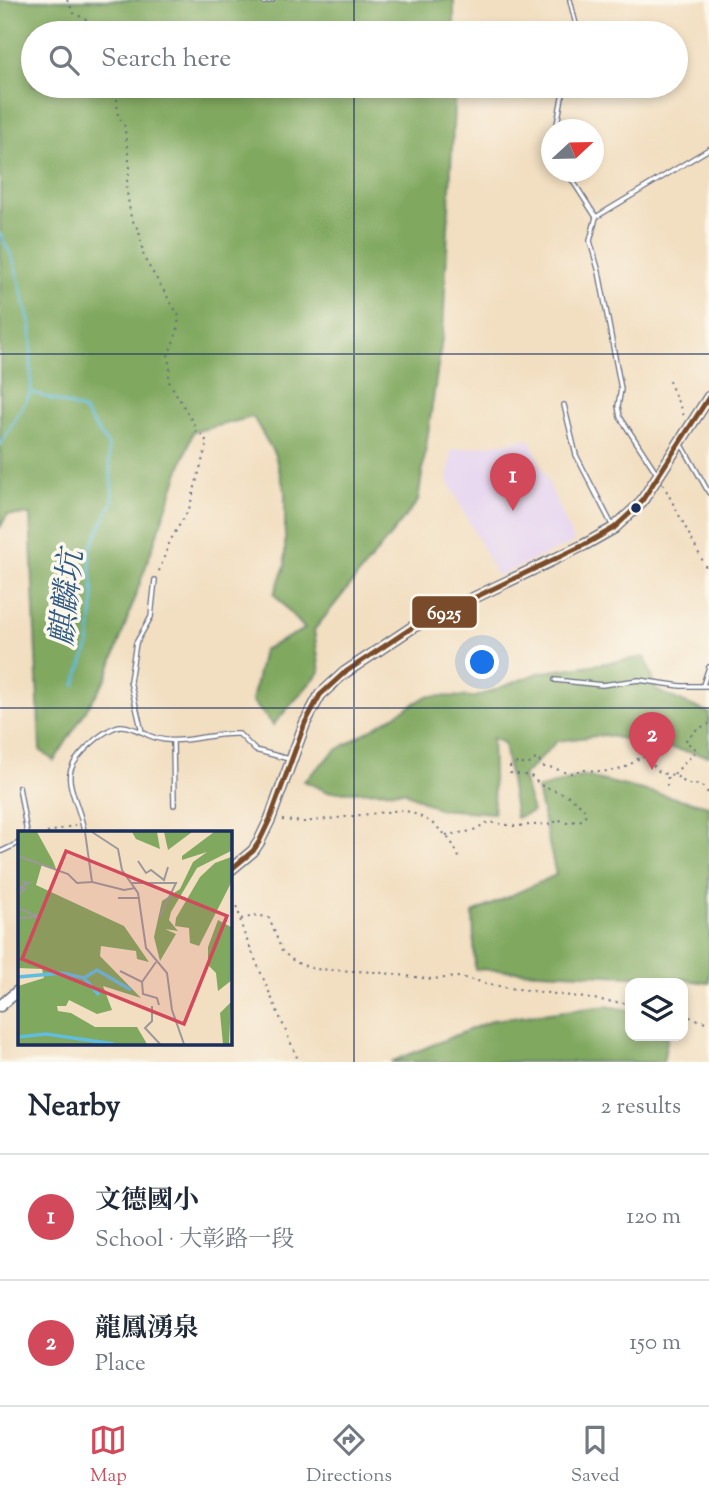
<!DOCTYPE html>
<html lang="en">
<head>
<meta charset="utf-8">
<style>
	:root { --surface:#fff; --page:#f2f2f3; --text:#1f2937; --muted:#747a83; --line:#e0e1e3; --accent:#d1495b }
	body { margin:0; font-family:"Sorts Mill Goudy","Noto Serif TC",serif; background:var(--page); color:var(--text) }
	.controls { position:absolute; right:21px; bottom:21px; display:grid; overflow:hidden; border-radius:14px; box-shadow:0 4px 10px #0003 }
	.controls button { width:63px; height:63px; display:grid; place-items:center; padding:0; border:0; border-bottom:2px solid var(--line); background:var(--surface); color:var(--text); font:35px sans-serif }
	.compass { position:absolute; left:541px; top:119px; width:63px; height:63px; border-radius:50%; background:var(--surface); box-shadow:0 4px 10px #0003; rotate:68deg }
	.you { position:absolute; left:483px; top:663px; width:24px; height:24px; margin:-18px; border:5px solid #fff; border-radius:50%; background:#1a73e8; box-shadow:0 0 0 10px #1a73e833 }
	.badge { display:grid; place-items:center; width:46px; height:46px; border-radius:50%; background:var(--accent); color:#fff; font-size:23px; font-weight:700 }
	.pin { position:absolute; translate:-50% -58px; filter:drop-shadow(0 2px 4px #0008) }
	.pin::after { content:''; position:absolute; top:37px; width:24px; height:21px; background:inherit; clip-path:polygon(0 0,100% 0,50% 100%) }
	.list { margin:0; padding:0; list-style:none }
	h2 { display:flex; justify-content:space-between; align-items:center; height:91px; margin:0; padding:0 28px; font-size:30px }
	h2 small { font-size:23px; font-weight:400; color:var(--muted) }
	.list li { display:grid; grid-template-columns:46px 1fr auto; gap:21px; align-items:center; box-sizing:border-box; height:126px; padding:0 28px; border-top:2px solid var(--line) }
	.list b { display:block; font-size:26px; white-space:nowrap }
	.list p { margin:0; font-size:23px; white-space:nowrap; color:var(--muted) }
	.list em { font-size:23px; font-style:normal; color:var(--muted) }
	.icon { flex:none; width:38px; height:38px; fill:none; stroke:currentColor; stroke-width:2; stroke-linecap:round; stroke-linejoin:round }
	.map { position:relative; flex:none; width:709px; height:1062px; overflow:hidden }
	.search { position:absolute; background:var(--surface); box-shadow:0 4px 10px #0003; left:21px; right:21px; top:21px; height:77px; display:flex; align-items:center; gap:18px; box-sizing:border-box; padding:0 24px; border-radius:38px; color:var(--muted); font-size:26px }
	.sheet { height:343px; background:var(--surface) }
	nav { display:flex; justify-content:space-around; align-items:center; box-sizing:border-box; height:98px; border-top:2px solid var(--line); background:var(--surface); font-size:19px; color:var(--muted) }
	nav a { display:grid; justify-items:center; gap:4px }
	nav .on { color:var(--accent) }
	.map>svg:first-child { display:block }
	.built { fill:#e5d3f1 }
	.forest { fill:#80a85f; stroke:#4e6c5e; stroke-width:2 }
	.lines { fill:none; stroke-linecap:round; stroke-linejoin:round }
	.stream { stroke:#60bdde; stroke-width:2.5 }
	.lane-casing { stroke:#666c80; stroke-width:6 }
	.secondary-casing { stroke:#666c80; stroke-width:13 }
	.path { stroke:#666c80; stroke-width:2; stroke-dasharray:2 5; stroke-linecap:butt }
	.lane { stroke:#fff; stroke-width:3.5 }
	.secondary { stroke:#fff; stroke-width:10 }
	.bus-1-casing { stroke:#fbf7ec; stroke-width:10 }
	.bus-1 { stroke:#7a4b2a; stroke-width:5 }
	.grid { fill:none; stroke:#1b2f5e; stroke-width:2; stroke-opacity:0.55 }
	.bus-dot { fill:#1b2f5e; stroke:#fbf7ec; stroke-width:2.5 }
	.labels { text-anchor:middle; stroke-width:7; stroke-linejoin:round; paint-order:stroke }
	.water-label { font-size:32px; font-style:italic; fill:#305a84; stroke:#fbf7ec }
	.inset-river { fill:none; stroke:#60bdde; stroke-width:3.5 }
	.inset-road { fill:none; stroke:#9c9899; stroke-width:2 }
	.view { fill:#d1495b; fill-opacity:0.15; stroke:#d1495b; stroke-width:3.5 }
	.inset-edge { fill:none; stroke:#1b2f5e; stroke-width:3.5 }
	.line-badge { stroke:#fbf7ec; stroke-width:2.5 }
	.badge-label { font-size:19px; text-anchor:middle; font-weight:bold; fill:#fff }
</style>
</head>
<body>
<div class="map">
<svg width="709" height="1062" viewBox="0 0 709 1062">
	<rect width="100%" height="100%" fill="#fbf7ec"/>
	<filter id="ink" filterUnits="userSpaceOnUse"><feTurbulence type="fractalNoise" baseFrequency=".0143" numOctaves="2"/><feDisplacementMap in="SourceGraphic" scale="14" xChannelSelector="R" yChannelSelector="G"/><feConvolveMatrix kernelMatrix="1 2 1 2 8 2 1 2 1" color-interpolation-filters="sRGB"/></filter>
	<filter id="wash" filterUnits="userSpaceOnUse"><feTurbulence type="fractalNoise" baseFrequency=".00686" numOctaves="4" result="noise"/><feDisplacementMap in="SourceGraphic" scale="28" xChannelSelector="R" yChannelSelector="G"/><feGaussianBlur stdDeviation="1.57" result="paint"/><feColorMatrix in="noise" values="0 0 0 0 0 0 0 0 0 0 0 0 0 0 0 0 0 1.4 0 .05"/><feComposite in="paint" operator="in"/></filter>
	<g filter="url(#wash)">
		<rect width="100%" height="100%" fill="#f2dec0"/>
		<polygon class="built" points="530,439 574,542 497,576 448,481 451,450"/>
		<g class="forest">
			<polygon points="0,0 454,0 454,33 33,33 33,86 455,86 443,332 418,501 314,630 320,672 273,725 252,701 263,650 305,629 274,594 285,566 285,492 275,455 253,417 193,432 107,677 54,761 40,750 30,515 7,515 0,528"/>
			<polygon points="645,657 657,691 709,713 709,756 604,735 557,741 523,776 532,812 516,818 504,743 492,738 494,813 438,809 404,791 328,792 304,781 335,751 427,696 476,697 538,673"/>
			<polygon points="584,776 709,806 709,983 672,978 475,969 473,913 556,875 537,789"/>
			<polygon points="606,1006 630,1010 630,1036 668,1036 663,1062 391,1062 493,1020"/>
		</g>
		<g class="lines">
			<g class="stream">
				<polyline points="0,234 13,259 31,327 31,392 83,410 108,445 113,501 89,551 94,598 89,645 75,685"/>
				<polyline points="0,445 31,392"/>
			</g>
		</g>
	</g>
	<g filter="url(#ink)">
		<g class="lines">
			<defs>
				<g id="lane">
					<polyline points="263,0 264,2 272,0"/>
					<polyline points="570,0 578,33"/>
					<polyline points="556,130 562,97 568,86"/>
					<polyline points="567,172 596,217"/>
					<polyline points="564,405 576,455 612,525"/>
					<polyline points="681,443 709,493"/>
					<polyline points="656,472 620,417 618,406 621,389 599,272 590,241 596,217 709,149"/>
					<path d="M 155,580 L 151,617 L 136,643 L 130,681 L 142,732 C 174,751 204,732 239,734 L 255,750 L 289,759"/>
					<polyline points="555,680 602,685 639,680 681,686 709,686"/>
					<polyline points="703,685 709,667"/>
					<polyline points="173,742 174,805"/>
					<polyline points="19,787 27,833"/>
					<path d="M 84,833 C 83,815 67,787 70,774 C 72,757 104,729 120,726 C 128,725 135,730 142,732"/>
					<polyline points="0,852 19,843"/>
				</g>
				<g id="secondary">
					<polyline points="229,871 253,851 259,842 270,819 305,723 320,695 344,673 413,627 584,545 614,528 640,504 709,397"/>
					<polyline points="0,1006 19,990"/>
				</g>
			</defs>
			<use href="#lane" class="lane-casing"/>
			<use href="#secondary" class="secondary-casing"/>
			<g class="path">
				<polyline points="67,0 75,15 83,17 91,25 90,33"/>
				<polyline points="112,86 117,99 118,117 124,123 130,168 126,186 131,218 139,231 144,258 179,316 177,332 168,356 170,371 168,380 194,424 196,432 204,436 207,443 189,509 170,541 158,574"/>
				<polyline points="669,381 684,416"/>
				<polyline points="663,484 709,573"/>
				<polyline points="674,774 697,750 685,741 697,729 709,724"/>
				<polyline points="667,786 668,775"/>
				<path d="M 282,820 L 304,822 L 402,810 C 428,816 453,835 460,861"/>
				<polyline points="47,833 75,825"/>
				<path d="M 446,835 L 472,831 L 488,822 L 514,826 L 553,824 L 558,819 L 566,823 L 582,820 L 586,814 L 583,807 L 569,796 L 540,785 L 531,776 L 510,773 L 510,767 L 517,763 L 528,765 L 537,758 L 544,767 C 555,766 561,773 570,773 C 574,773 577,771 581,770 C 596,770 609,774 624,768 C 630,765 636,760 642,756 L 649,760 L 660,773 L 675,775 L 687,784 L 701,785 L 709,794"/>
				<polyline points="229,895 237,905 243,931 299,1062"/>
				<polyline points="241,919 258,915 269,918 282,951 295,962 314,969 375,972 430,979 460,977 503,987 630,1004"/>
				<polyline points="683,1015 709,1023"/>
			</g>
			<use href="#lane" class="lane"/>
			<use href="#secondary" class="secondary"/>
			<defs>
				<polyline id="bus-1" points="229,871 253,851 259,842 270,819 305,723 320,695 344,673 413,627 584,545 614,528 640,504 709,397"/>
			</defs>
			<use href="#bus-1" class="bus-1-casing"/>
			<use href="#bus-1" class="bus-1"/>
		</g>
	</g>
	<path class="grid" d="M 354,0 L 354,33M 354,86 L 354,1062M 0,354 L 709,354M 0,708 L 709,708"/>
	<circle class="bus-dot" cx="636" cy="508" r="6"/>
	<g class="labels">
		<g class="water-label">
			<text transform="translate(66 598) rotate(-84)" y="11">麒麟坑</text>
		</g>
	</g>
	<g transform="translate(18 831)">
		<rect width="214" height="214" fill="#f2dec0"/>
		<path d="M 0,1 L 19,1 L 35,30 L 38,38 L 24,33 L 18,54 L 106,95 L 131,131 L 119,128 L 118,120 L 83,115 L 82,125 L 123,167 L 85,155 L 94,179 L 79,183 L 51,169 L 48,175 L 39,175 L 40,180 L 53,182 L 77,196 L 119,196 L 129,213 L 0,213 L 0,155 L 26,147 L 24,138 L 0,137 ZM 114,1 L 139,1 L 142,18 L 118,8 ZM 146,1 L 174,1 L 150,19 ZM 196,1 L 213,1 L 213,20 L 179,37 L 153,81 L 151,89 L 160,100 L 147,98 L 158,103 L 142,130 L 136,106 L 144,70 L 162,58 L 175,31 L 189,21 L 164,29 L 164,25 ZM 213,26 L 213,52 L 181,115 L 172,112 L 171,97 L 157,95 L 158,87 L 182,46 L 197,32 ZM 200,89 L 213,96 L 214,149 L 200,160 L 198,142 L 190,134 L 190,116 ZM 213,171 L 211,213 L 205,213 L 202,182 Z" fill="#80a85f"/>
		<path class="inset-river" d="M 0,146 L 44,142 L 66,147 L 79,139 L 113,159M 66,147 L 81,164M 0,206 L 28,203 L 96,213"/>
		<path class="inset-road" d="M 67,1 L 74,51 L 106,59 L 117,57M 74,1 L 100,18 L 104,39 L 120,62 L 128,117 L 149,142 L 154,179 L 166,213M 0,25 L 50,43 L 59,52 L 74,51M 120,30 L 128,42 L 133,39 L 146,49 L 150,36M 114,52 L 158,52 L 142,85M 0,64 L 7,58 L 1,57 L 11,52 L 4,51M 100,67 L 122,67M 0,77 L 21,86 L 0,87M 102,140 L 124,151 L 138,131M 124,151 L 125,163 L 139,167 L 141,174M 134,175 L 134,190 L 127,197 L 142,213"/>
		<path class="view" d="M 48,20 L 209,85 L 166,193 L 4,128 Z"/>
		<rect width="214" height="214" class="inset-edge"/>
	</g>
	<rect class="line-badge" x="411" y="595" width="67" height="34" rx="7" fill="#7a4b2a"/>
	<g class="badge-label">
		<text x="444" y="619">6925</text>
	</g>
</svg>
<div class="controls">
<button><svg class="icon" aria-label="layers" viewBox="0 0 24 24"><path d="M12 4l9 5-9 5-9-5zM3 14l9 5 9-5"/></svg></button>
</div>
<svg class="compass" viewBox="-18 -18 36 36"><path d="M0-13l5 13h-10z" fill="#e53935"/><path d="M0 13l5-13h-10z" fill="#747a83"/></svg>
<div class="you"></div>
<div class="pin badge" style="left:513px;top:511px">1</div>
<div class="pin badge" style="left:652px;top:770px">2</div>
<div class="search"><svg class="icon" aria-label="search" viewBox="0 0 24 24"><circle cx="10" cy="10" r="6"/><path d="M15 15l6 6"/></svg>Search here</div>
</div>
<section class="sheet">
<h2>Nearby<small>2 results</small></h2>
<ul class="list">
<li><span class="badge">1</span><div><b>文德國小</b><p>School · 大彰路一段</p></div><em>120 m</em></li>
<li><span class="badge">2</span><div><b>龍鳳湧泉</b><p>Place</p></div><em>150 m</em></li>
</ul>
</section>
<nav>
<a class="on"><svg class="icon" aria-label="map" viewBox="0 0 24 24"><path d="M3 6l6-2 6 2 6-2v14l-6 2-6-2-6 2zM9 4v14M15 6v14"/></svg>Map</a>
<a><svg class="icon" aria-label="directions" viewBox="0 0 24 24"><path d="M12 3l9 9-9 9-9-9zM9 14v-3h6M13 9l2 2-2 2"/></svg>Directions</a>
<a><svg class="icon" aria-label="saved" viewBox="0 0 24 24"><path d="M7 4h10v16l-5-4-5 4z"/></svg>Saved</a>
</nav>
</body>
</html>
